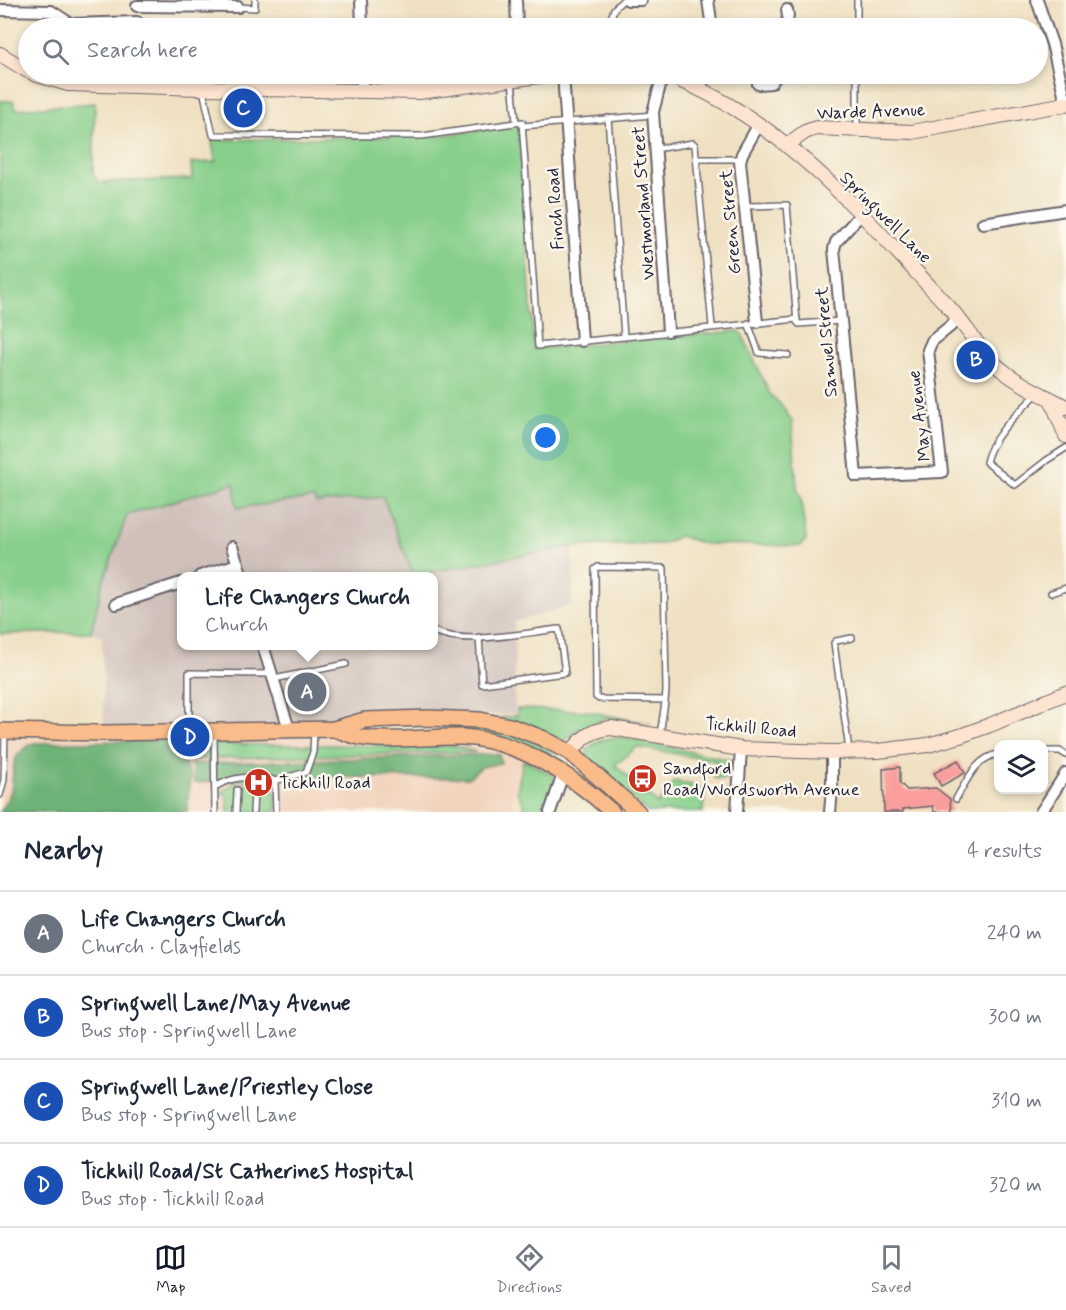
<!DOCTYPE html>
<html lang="en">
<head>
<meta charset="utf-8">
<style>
	:root { --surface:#fff; --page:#f6f6f7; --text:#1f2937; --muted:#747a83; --line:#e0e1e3; --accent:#111827 }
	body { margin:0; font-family:Mynerve,sans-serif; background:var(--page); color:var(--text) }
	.controls { position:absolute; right:18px; bottom:18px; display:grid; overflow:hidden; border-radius:12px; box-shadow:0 3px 9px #0003 }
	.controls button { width:54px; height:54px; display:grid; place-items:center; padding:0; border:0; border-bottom:2px solid var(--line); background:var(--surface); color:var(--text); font:30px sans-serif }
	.you { position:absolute; left:546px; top:438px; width:21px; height:21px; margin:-15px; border:4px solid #fff; border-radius:50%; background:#1a73e8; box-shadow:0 0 0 9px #1a73e833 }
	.badge { display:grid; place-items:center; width:39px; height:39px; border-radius:50%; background:var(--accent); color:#fff; font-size:20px; font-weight:700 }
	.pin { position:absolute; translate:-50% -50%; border:3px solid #fff; box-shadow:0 2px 6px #0006 }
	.popup { position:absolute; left:177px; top:572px; width:261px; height:78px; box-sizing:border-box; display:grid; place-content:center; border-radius:12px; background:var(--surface); filter:drop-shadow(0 2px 4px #0005); font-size:20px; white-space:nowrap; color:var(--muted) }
	.popup b { font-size:22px; color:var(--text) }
	.popup::after { content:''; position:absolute; left:50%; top:100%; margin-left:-12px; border:12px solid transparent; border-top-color:var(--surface) }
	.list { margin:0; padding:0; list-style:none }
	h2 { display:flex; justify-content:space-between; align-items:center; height:78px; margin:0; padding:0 24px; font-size:26px }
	h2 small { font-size:20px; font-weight:400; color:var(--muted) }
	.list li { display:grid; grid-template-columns:39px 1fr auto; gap:18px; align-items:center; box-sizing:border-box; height:84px; padding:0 24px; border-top:2px solid var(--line) }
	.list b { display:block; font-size:22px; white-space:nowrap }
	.list p { margin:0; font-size:20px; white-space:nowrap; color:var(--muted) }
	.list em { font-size:20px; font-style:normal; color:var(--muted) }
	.icon { flex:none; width:33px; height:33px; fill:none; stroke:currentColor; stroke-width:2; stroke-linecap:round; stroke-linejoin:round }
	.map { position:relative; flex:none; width:1066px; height:812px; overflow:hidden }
	.search { position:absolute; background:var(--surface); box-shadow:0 3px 9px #0003; left:18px; right:18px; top:18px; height:66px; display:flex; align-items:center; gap:15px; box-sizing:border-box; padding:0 21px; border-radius:33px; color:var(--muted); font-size:22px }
	.sheet { height:414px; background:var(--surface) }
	nav { display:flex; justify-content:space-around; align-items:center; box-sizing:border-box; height:84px; border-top:2px solid var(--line); background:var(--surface); font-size:16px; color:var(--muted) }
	nav a { display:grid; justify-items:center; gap:3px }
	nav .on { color:var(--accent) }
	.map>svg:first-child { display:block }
	.built { fill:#f2d4be }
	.industrial { fill:#cfc0ba; fill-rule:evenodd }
	.green { fill:#87cf8a; stroke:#547862; stroke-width:1.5 }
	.forest { fill:#6db276; stroke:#486a58; stroke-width:1.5 }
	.building { fill:#f99e9d }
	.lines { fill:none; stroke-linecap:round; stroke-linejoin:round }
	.lane-casing { stroke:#6a646a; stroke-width:8 }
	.street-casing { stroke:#6a646a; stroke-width:14 }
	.secondary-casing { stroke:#6a646a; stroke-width:16 }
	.primary-casing { stroke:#6a646a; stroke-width:18 }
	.lane { stroke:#fff; stroke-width:5 }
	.street { stroke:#fff; stroke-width:10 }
	.secondary { stroke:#fde4d0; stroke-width:14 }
	.primary { stroke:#f9bc8a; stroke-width:15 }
	.labels { text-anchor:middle; stroke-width:5; stroke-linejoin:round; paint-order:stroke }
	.street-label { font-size:18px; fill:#22223b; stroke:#fbf7ec }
	.poi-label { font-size:18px; fill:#22223b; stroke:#fbf7ec; text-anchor:start }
</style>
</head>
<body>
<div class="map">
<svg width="1066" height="812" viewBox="0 0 1066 812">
	<rect width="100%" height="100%" fill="#fbf7ec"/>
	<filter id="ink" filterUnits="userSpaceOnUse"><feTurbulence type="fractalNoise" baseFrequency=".0167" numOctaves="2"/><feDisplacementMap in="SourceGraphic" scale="12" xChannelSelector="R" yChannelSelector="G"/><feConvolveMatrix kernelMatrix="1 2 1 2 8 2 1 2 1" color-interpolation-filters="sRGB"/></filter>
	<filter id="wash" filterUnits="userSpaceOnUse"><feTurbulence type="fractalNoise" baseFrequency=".008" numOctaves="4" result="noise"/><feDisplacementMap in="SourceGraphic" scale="24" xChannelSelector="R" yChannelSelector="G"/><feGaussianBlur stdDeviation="1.35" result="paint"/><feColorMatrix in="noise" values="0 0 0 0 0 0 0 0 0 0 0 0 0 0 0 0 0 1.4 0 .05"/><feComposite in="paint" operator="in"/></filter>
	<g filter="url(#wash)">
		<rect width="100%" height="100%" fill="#efe0c1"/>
		<polygon class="built" points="334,729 364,738 462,737 522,752 511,812 0,812 0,731"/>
		<path class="industrial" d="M 234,483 L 237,508 L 314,498 L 316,503 L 383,497 L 413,575 L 574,546 L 572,605 L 514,622 L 515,714 L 104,733 L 102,635 L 91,632 L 102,585 L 127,515 ZM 181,576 L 433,576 L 433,646 L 181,646 Z"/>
		<g class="green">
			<polygon points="0,101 13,101 16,109 95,103 93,175 99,182 192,179 191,163 215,162 212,140 436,136 519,126 534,349 738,331 741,332 770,394 782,406 792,421 797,488 801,498 806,540 800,546 704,544 680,536 662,544 574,546 413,575 383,497 316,503 314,498 237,508 234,483 127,515 102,585 91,632 0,634"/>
			<polygon points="517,709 587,711 651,724 606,718 575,731 565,742 499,718 517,716"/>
			<path d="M 481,725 C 506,731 537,737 555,757 L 556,762 L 473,732 Z"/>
			<path d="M 622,737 L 730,760 L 734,765 L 733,780 L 714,778 L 715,761 L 637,747 L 615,765 L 658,804 L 674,781 L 705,788 L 703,812 L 648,812 L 588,758 L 587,750 C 597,739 608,738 622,737 Z"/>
			<polygon points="183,744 455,746 476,752 189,759"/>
			<polygon points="523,760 552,774 555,782 546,812 524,812 525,807 517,792"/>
			<polygon points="264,783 276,793 276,812 228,812 227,795 220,793 233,784"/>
		</g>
		<g class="forest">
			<path d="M 169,740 L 175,742 L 190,777 L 187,812 L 0,812 C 3,805 9,799 11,791 C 15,766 8,756 34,743 Z"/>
			<polygon points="499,754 501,763 482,767 468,778 297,777 194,783 192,764"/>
		</g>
		<g id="blocks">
			<g class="building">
				<polygon points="958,760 965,773 941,786 934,773"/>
				<polygon points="900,767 900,783 907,790 936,788 950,799 951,812 934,812 933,806 903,809 903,812 884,812 883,769"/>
			</g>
		</g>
	</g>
	<g filter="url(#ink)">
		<use href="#blocks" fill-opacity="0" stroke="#6a646a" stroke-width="1.5"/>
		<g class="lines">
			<defs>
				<g id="lane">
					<polyline points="857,0 857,28"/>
					<polyline points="238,7 255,8 255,0"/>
					<polyline points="611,19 614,9 623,0"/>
					<polyline points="857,74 857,128"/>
					<polyline points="512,81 516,122"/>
					<polyline points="203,90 213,135 215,135 422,136 522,122 538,346 797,319"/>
					<polyline points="608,118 624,336"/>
					<polyline points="522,126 653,115"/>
					<polyline points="655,149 693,143 695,145 712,326"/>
					<polyline points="696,159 740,159"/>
					<polyline points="745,206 787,205 797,322 799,324 841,321"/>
					<polyline points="748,323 759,353 788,355"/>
					<path d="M 1038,393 C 1019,412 992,435 986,462 L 1015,485 L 1047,460 L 1066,448"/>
					<polyline points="1051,593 1066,588"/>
					<path d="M 433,631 C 468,646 521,633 559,629 L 565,673 L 482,684 L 479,637"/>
					<polyline points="274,679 346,664"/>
					<polyline points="189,730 189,673 272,674"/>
					<polyline points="214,733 215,812"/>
					<polyline points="660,735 665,702 666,691 664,568 598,567 595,569 596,697 599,699 665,700"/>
					<polyline points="849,750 834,643 836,641 852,638"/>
					<polyline points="1044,751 1060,751 1066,755"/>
					<polyline points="275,781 306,772 313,752 314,731"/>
					<path d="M 215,787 C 233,776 250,776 271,779 L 275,781 L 276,812"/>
					<polyline points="0,795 4,780 5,732"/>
					<path d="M 956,799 C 967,780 976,758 998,754"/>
					<polyline points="236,812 237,790"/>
					<polyline points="253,812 254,790"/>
				</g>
				<g id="street">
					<polyline points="361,0 362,28"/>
					<polyline points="516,0 517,28"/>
					<polyline points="628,0 641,0"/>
					<polyline points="708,0 712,28"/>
					<polyline points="1037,0 1052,44 1066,102"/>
					<polyline points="137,6 238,7"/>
					<polyline points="0,10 51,11 71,24 137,22"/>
					<polyline points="786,28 788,16 787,10"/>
					<polyline points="362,74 362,91"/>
					<polyline points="563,74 582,341"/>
					<polyline points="663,74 653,112 668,331"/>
					<polyline points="758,84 771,83 778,74"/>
					<polyline points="700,90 705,74"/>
					<polyline points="861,214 836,242 834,249 856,476 942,472 928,350 932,341 959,319"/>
					<polyline points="983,223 1066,210"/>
					<polyline points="757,322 740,162 742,154 759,124"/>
					<polyline points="232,547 242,576"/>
					<polyline points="200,576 238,564"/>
					<polyline points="116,604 181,583"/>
					<polyline points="263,646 289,729"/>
					<polyline points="550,812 563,774"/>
					<polyline points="737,812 741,749"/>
					<polyline points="830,812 832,790 832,752"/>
					<polyline points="1041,812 1066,773"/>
				</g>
				<g id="secondary">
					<polyline points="0,54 28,71"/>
					<polyline points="34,74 68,84 203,88 419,92 554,74"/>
					<path d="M 663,74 C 780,115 864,217 947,305 C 967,326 982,356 1006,373 C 1024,387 1046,396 1066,407"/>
					<polyline points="787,145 805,132 816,128 912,132 1066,104"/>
					<polyline points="1051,399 1066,436"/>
					<path d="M 571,753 C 582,737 591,730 611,728 L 741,749 L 832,752 L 878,751 L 928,745 L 960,736 L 990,725 L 1066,693"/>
				</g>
				<g id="primary">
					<path d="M 334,729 C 344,732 355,737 365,738 C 397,742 430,736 462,737 C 518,740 572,775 612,812"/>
					<polyline points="0,731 104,733 334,729 365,720 428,718 480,720 510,726 542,738 571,753 638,812"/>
				</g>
			</defs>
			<use href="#lane" class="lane-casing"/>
			<use href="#street" class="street-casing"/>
			<use href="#secondary" class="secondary-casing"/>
			<use href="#primary" class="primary-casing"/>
			<use href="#lane" class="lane"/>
			<use href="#street" class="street"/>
			<use href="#secondary" class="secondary"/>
			<use href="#primary" class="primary"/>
		</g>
	</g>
	<defs>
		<symbol id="bus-disc" viewBox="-11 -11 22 22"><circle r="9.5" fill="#c8321e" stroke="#fbf7ec"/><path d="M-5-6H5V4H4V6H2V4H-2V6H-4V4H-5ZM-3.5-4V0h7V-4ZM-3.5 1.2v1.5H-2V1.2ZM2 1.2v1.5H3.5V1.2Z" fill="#fff"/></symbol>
		<symbol id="hospital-disc" viewBox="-11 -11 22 22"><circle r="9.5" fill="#c8321e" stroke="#fbf7ec"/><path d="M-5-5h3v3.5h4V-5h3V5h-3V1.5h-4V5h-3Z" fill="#fff"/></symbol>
	</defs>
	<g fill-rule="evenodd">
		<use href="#bus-disc" x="626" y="762" width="33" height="33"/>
		<use href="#hospital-disc" x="242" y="766" width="33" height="33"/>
	</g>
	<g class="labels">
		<g class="street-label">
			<text transform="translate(871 111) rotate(-2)" y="6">Warde Avenue</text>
			<text transform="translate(643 203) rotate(-94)" y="6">Westmorland Street</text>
			<text transform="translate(555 209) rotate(-94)" y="6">Finch Road</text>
			<text transform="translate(886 217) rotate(45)" y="6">Springwell Lane</text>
			<text transform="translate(730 222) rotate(-95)" y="6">Green Street</text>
			<text transform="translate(826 342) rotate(-95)" y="6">Samuel Street</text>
			<text transform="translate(919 416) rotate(-97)" y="6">May Avenue</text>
			<text transform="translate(751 727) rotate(5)" y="6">Tickhill Road</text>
		</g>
		<g class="poi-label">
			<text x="663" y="774">Sandford<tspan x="663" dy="21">Road/Wordsworth Avenue</tspan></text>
			<text x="279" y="788">Tickhill Road</text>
		</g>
	</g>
</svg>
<div class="controls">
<button><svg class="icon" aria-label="layers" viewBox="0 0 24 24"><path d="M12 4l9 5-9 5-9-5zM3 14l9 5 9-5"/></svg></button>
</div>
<div class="you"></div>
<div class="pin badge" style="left:307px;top:692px;background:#6b7280">A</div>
<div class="popup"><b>Life Changers Church</b>Church</div>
<div class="pin badge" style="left:976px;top:360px;background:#1a4fb4">B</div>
<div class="pin badge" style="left:243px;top:108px;background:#1a4fb4">C</div>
<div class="pin badge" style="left:190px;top:737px;background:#1a4fb4">D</div>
<div class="search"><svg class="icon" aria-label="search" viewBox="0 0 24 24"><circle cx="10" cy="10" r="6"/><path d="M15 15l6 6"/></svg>Search here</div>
</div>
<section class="sheet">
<h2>Nearby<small>4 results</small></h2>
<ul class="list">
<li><span class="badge" style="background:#6b7280">A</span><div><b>Life Changers Church</b><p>Church · Clayfields</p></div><em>240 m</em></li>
<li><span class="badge" style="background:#1a4fb4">B</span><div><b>Springwell Lane/May Avenue</b><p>Bus stop · Springwell Lane</p></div><em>300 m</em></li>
<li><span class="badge" style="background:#1a4fb4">C</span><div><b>Springwell Lane/Priestley Close</b><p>Bus stop · Springwell Lane</p></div><em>310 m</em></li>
<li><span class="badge" style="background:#1a4fb4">D</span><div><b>Tickhill Road/St Catherines Hospital</b><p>Bus stop · Tickhill Road</p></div><em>320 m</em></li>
</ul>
</section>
<nav>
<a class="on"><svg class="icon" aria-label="map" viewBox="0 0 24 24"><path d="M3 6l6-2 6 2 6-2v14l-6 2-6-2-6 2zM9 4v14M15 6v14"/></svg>Map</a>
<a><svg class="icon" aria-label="directions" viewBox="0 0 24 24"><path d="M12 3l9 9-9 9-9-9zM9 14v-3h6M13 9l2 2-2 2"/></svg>Directions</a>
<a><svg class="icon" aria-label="saved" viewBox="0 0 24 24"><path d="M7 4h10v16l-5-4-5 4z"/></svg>Saved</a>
</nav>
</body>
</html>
